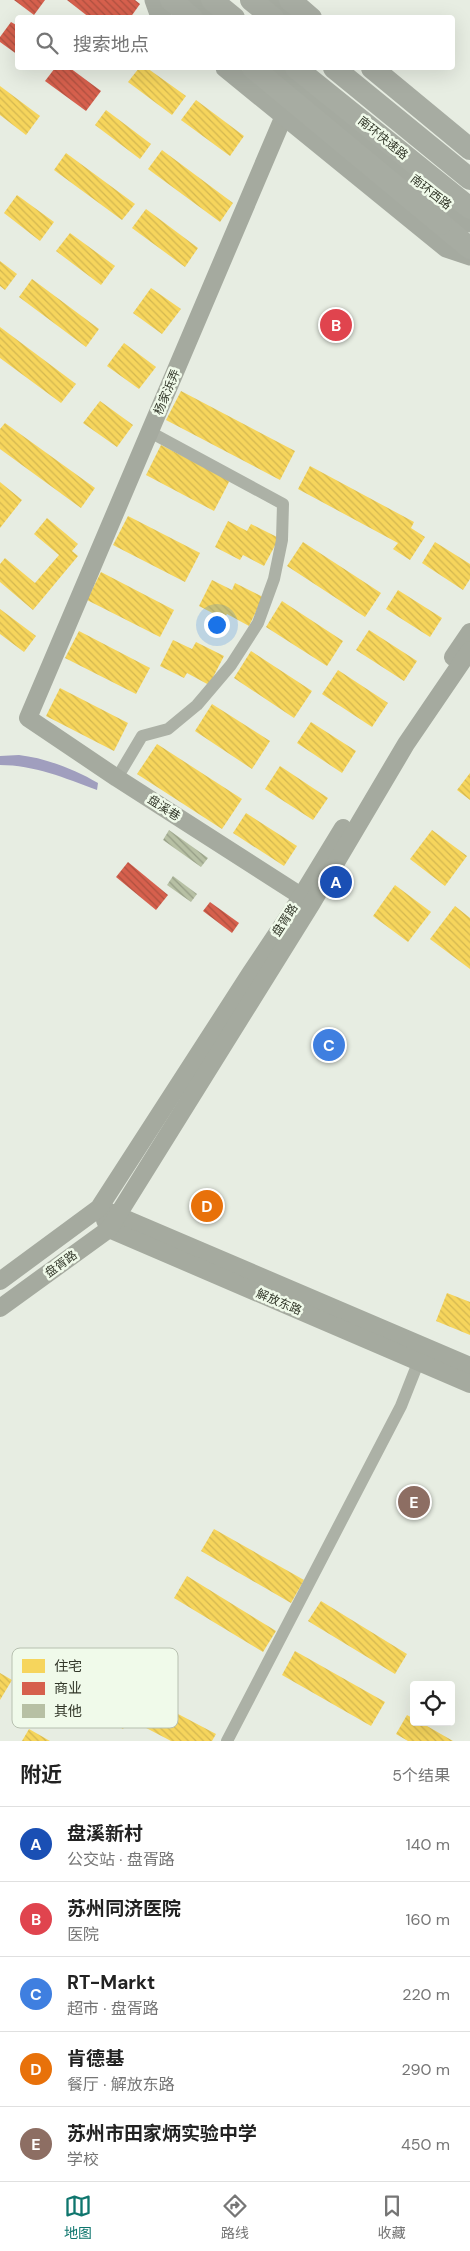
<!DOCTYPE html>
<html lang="zh">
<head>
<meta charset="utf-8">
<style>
	:root { --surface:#fff; --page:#f2f2f2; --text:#222; --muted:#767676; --line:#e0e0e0; --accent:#0f766e }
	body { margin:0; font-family:"DM Sans","Noto Sans SC",sans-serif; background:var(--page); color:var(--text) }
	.controls { position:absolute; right:15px; bottom:15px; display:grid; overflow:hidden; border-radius:5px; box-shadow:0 5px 20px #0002 }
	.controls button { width:45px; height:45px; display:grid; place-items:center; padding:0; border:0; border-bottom:1px solid var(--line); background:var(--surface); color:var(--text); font:25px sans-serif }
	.you { position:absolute; left:216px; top:624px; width:18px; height:18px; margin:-12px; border:4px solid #fff; border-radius:50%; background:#1a73e8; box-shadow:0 0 0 8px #1a73e833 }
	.badge { display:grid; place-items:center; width:32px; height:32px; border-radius:50%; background:var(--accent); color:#fff; font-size:16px; font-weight:700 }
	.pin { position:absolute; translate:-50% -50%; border:2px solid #fff; box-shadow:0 1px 5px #0006 }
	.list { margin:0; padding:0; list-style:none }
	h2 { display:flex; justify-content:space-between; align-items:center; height:65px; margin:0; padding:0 20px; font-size:21px }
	h2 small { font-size:16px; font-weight:400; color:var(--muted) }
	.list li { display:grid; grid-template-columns:32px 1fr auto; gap:15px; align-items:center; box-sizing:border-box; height:75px; padding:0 20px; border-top:1px solid var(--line) }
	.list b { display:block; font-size:19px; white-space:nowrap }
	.list p { margin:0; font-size:16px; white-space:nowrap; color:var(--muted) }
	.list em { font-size:16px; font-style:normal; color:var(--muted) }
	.icon { flex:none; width:28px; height:28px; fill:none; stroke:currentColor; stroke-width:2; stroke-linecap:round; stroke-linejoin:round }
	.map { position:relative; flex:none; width:470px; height:1741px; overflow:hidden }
	.search { position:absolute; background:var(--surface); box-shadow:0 5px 20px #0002; left:15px; right:15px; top:15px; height:55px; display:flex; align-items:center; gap:12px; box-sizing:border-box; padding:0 18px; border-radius:5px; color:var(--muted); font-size:19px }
	.sheet { height:440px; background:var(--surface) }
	nav { display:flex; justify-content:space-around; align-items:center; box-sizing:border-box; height:70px; border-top:1px solid var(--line); background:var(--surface); font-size:14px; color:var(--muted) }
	nav a { display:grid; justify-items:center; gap:2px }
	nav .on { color:var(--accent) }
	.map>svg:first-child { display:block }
	.water { fill:#a09ebe }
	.homes { fill:url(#homes-back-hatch) }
	.shops { fill:url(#shops-back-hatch) }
	.building { fill:url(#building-back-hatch) }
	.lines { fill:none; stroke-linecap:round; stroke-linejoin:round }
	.street { stroke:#acb1a6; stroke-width:12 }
	.secondary { stroke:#a5aa9f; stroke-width:18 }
	.primary { stroke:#a5aaa0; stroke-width:19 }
	.highway { stroke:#a7aca2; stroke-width:22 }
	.highway-bridge { stroke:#a7aca2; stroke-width:22 }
	.labels { text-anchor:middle; stroke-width:5; stroke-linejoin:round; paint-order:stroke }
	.street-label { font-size:12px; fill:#323729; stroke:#f0faea }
	.key { fill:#f0faea; stroke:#b7c0b0; stroke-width:1 }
	.key-label { font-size:14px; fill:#323729 }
</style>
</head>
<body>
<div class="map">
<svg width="470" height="1741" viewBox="0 0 470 1741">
	<defs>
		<pattern id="homes-back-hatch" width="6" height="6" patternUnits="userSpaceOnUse" patternTransform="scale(1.25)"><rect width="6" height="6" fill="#f6d55c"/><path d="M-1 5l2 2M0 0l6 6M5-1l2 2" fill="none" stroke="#d3b750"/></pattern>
		<pattern id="shops-back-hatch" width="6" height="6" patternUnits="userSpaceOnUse" patternTransform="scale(1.25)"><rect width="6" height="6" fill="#d6604d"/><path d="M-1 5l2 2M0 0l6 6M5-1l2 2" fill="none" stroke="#ae5040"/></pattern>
		<pattern id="building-back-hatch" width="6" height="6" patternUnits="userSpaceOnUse" patternTransform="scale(1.25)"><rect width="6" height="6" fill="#b7c0a4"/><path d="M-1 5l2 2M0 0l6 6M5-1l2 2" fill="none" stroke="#959d86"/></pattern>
	</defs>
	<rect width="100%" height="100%" fill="#e7ede2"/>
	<path class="water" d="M 19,755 C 45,758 74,769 98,783 L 97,790 C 65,778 34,765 0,765 L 0,756 Z"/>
	<g class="homes">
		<polygon points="139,68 147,68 186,96 172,115 128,82"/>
		<polygon points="0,86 40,116 26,135 0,115"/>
		<polygon points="196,100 244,136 230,156 181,120"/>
		<polygon points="106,110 151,144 140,159 95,125"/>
		<polygon points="162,150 233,203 220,222 148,169"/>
		<polygon points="66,153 135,204 122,220 54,170"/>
		<polygon points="17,195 54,222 40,241 4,213"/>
		<polygon points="146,209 198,248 185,267 132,228"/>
		<polygon points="70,233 115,266 101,285 56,251"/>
		<polygon points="0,261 17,274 5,290 0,286"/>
		<polygon points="32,279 99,329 86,347 19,297"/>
		<polygon points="151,288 181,309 162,334 133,313"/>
		<polygon points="0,327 76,384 61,403 0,358"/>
		<polygon points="124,343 156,367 139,389 107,366"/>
		<polygon points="181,391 295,451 280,480 166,420"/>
		<polygon points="100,401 133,425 117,447 83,423"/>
		<polygon points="5,423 95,488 81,508 0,449 0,429"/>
		<polygon points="161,445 230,480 214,511 146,475"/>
		<polygon points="310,466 414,522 411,528 425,537 410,560 393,549 398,543 298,489"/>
		<polygon points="0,482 22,500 0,528"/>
		<polygon points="128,516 200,553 185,582 113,545"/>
		<polygon points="47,518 78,544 72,551 78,556 33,610 0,582 0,564 5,558 35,583 59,555 34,534"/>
		<polygon points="228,521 247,531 251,524 279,538 264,566 243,555 240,560 215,547"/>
		<polygon points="303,542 381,593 365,617 287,566"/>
		<polygon points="435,542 470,564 470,579 463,590 422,563"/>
		<polygon points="101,572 174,610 160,637 87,600"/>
		<polygon points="212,580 232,590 235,583 263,597 249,626 227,614 224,619 199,606"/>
		<polygon points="398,590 442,618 430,637 386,609"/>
		<polygon points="282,601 343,641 327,666 266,627"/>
		<polygon points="0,609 36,636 24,652 0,634"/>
		<polygon points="369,630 417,661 404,681 356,650"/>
		<polygon points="79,631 150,668 136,694 65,658"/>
		<polygon points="173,640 192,649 196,642 224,656 209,685 187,673 184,678 160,666"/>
		<polygon points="251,651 312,691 294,718 234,678"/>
		<polygon points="338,670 388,703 372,727 322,694"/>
		<polygon points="60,688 128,723 114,751 46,716"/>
		<polygon points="212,704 270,741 252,769 195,731"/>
		<polygon points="311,722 356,751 342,773 297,743"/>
		<polygon points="157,744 242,799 222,829 137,774"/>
		<polygon points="280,766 328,798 313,820 265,789"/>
		<polygon points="470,773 470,800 457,790"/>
		<polygon points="246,813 297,846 284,866 233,833"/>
		<polygon points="432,830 467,856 445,886 410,859"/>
		<polygon points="395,885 431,912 408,942 373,916"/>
		<polygon points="455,906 470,918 470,969 430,939"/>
		<polygon points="447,1293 470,1302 470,1335 436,1321"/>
		<polygon points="214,1529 304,1580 291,1603 201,1551"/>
		<polygon points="187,1576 276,1631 263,1652 174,1598"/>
		<polygon points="321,1601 407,1654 395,1674 308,1621"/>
		<polygon points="295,1651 385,1702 371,1726 282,1675"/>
		<polygon points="0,1673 12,1680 0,1700"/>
		<polygon points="102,1688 136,1706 123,1729 89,1711"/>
		<polygon points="144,1696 216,1734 212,1741 171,1741 131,1720"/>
		<polygon points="407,1715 414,1719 414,1722 420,1722 453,1741 408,1741 396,1734"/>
		<polygon points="29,1729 50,1741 22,1741"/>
	</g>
	<g class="shops">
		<polygon points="14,0 45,0 34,15"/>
		<polygon points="67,0 135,0 140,4 130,18 90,18"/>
		<polygon points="11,22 18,26 18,55 0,42 0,37"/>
		<polygon points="55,68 70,68 101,91 86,111 45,81"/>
		<polygon points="128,862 168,895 156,910 116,877"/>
		<polygon points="210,902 239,923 232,933 203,911"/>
	</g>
	<g class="building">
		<polygon points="169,830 208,858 201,867 163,840"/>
		<polygon points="173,876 197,894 191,902 167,885"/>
	</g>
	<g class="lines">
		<g class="street">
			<polyline points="117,778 142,736 168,729 197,705 231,665 258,623 274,579 282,540 283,504 150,432"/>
			<polyline points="227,1741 401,1406 418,1363"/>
		</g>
		<g class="secondary">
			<polyline points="289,104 28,718 117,778 301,896"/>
			<polyline points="453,657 470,632"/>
			<polyline points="107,1211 470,1366"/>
			<polyline points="105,1220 109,1229 470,1384"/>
			<polyline points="0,1281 99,1208 250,974 296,905 343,828"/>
			<polyline points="0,1308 109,1229 312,903 406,744 470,650"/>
		</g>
		<g class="primary">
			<polyline points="154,0 159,14 163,18"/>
			<polyline points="190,0 212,18"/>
			<polyline points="275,0 297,18"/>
			<polyline points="225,68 446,248 470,256"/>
			<polyline points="274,68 470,223"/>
		</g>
		<g class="highway">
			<polyline points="171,0 192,18"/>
			<polyline points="212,0 234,18"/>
			<polyline points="251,0 273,18"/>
			<polyline points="290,0 311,18"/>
			<polyline points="334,68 470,179"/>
			<polyline points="372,68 470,149"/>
			<polyline points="441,224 470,248"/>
		</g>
		<g class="highway-bridge">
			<polyline points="253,68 441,224"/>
			<polyline points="296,68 470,208"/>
		</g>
	</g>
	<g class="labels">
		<g class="street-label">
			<text transform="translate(383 138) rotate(39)" y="4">南环快速路</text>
			<text transform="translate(431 192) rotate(38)" y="4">南环西路</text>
			<text transform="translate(167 392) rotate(-67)" y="4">杨家浜弄</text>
			<text transform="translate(164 808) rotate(33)" y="4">盘溪巷</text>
			<text transform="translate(285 920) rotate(-57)" y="4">盘胥路</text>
			<text transform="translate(61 1264) rotate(-36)" y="4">盘胥路</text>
			<text transform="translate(279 1302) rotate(23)" y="4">解放东路</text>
		</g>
	</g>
	<rect x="12" y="1648" width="166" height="80" rx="8" class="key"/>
	<rect x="22" y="1659" width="23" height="14" fill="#f6d55c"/>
	<rect x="22" y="1682" width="23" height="13" fill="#d6604d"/>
	<rect x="22" y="1704" width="23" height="14" fill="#b7c0a4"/>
	<g class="key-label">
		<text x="54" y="1671">住宅</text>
		<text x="54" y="1693">商业</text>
		<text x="54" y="1716">其他</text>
	</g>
</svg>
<div class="controls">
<button><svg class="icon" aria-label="locate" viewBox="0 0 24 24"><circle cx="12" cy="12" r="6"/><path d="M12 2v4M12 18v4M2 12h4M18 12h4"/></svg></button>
</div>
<div class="you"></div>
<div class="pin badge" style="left:336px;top:882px;background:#1a4fb4">A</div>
<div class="pin badge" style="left:336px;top:325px;background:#e0444e">B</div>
<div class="pin badge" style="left:329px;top:1045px;background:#3f7fe0">C</div>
<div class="pin badge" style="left:207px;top:1206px;background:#e8710a">D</div>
<div class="pin badge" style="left:414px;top:1502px;background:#8d6e63">E</div>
<div class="search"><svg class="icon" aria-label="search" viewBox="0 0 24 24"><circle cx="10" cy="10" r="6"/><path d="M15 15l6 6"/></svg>搜索地点</div>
</div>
<section class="sheet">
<h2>附近<small>5个结果</small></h2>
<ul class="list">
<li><span class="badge" style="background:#1a4fb4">A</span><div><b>盘溪新村</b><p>公交站 · 盘胥路</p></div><em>140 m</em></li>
<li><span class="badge" style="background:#e0444e">B</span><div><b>苏州同济医院</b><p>医院</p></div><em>160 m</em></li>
<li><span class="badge" style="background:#3f7fe0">C</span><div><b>RT-Markt</b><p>超市 · 盘胥路</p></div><em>220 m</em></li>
<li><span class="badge" style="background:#e8710a">D</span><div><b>肯德基</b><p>餐厅 · 解放东路</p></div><em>290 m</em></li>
<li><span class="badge" style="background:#8d6e63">E</span><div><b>苏州市田家炳实验中学</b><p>学校</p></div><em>450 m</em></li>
</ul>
</section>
<nav>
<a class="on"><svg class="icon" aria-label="map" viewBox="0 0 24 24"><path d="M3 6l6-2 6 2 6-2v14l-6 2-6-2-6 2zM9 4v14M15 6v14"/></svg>地图</a>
<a><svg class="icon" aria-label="directions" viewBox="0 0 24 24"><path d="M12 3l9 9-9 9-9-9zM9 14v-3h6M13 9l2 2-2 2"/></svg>路线</a>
<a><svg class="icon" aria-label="saved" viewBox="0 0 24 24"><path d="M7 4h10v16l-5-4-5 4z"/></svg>收藏</a>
</nav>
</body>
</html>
